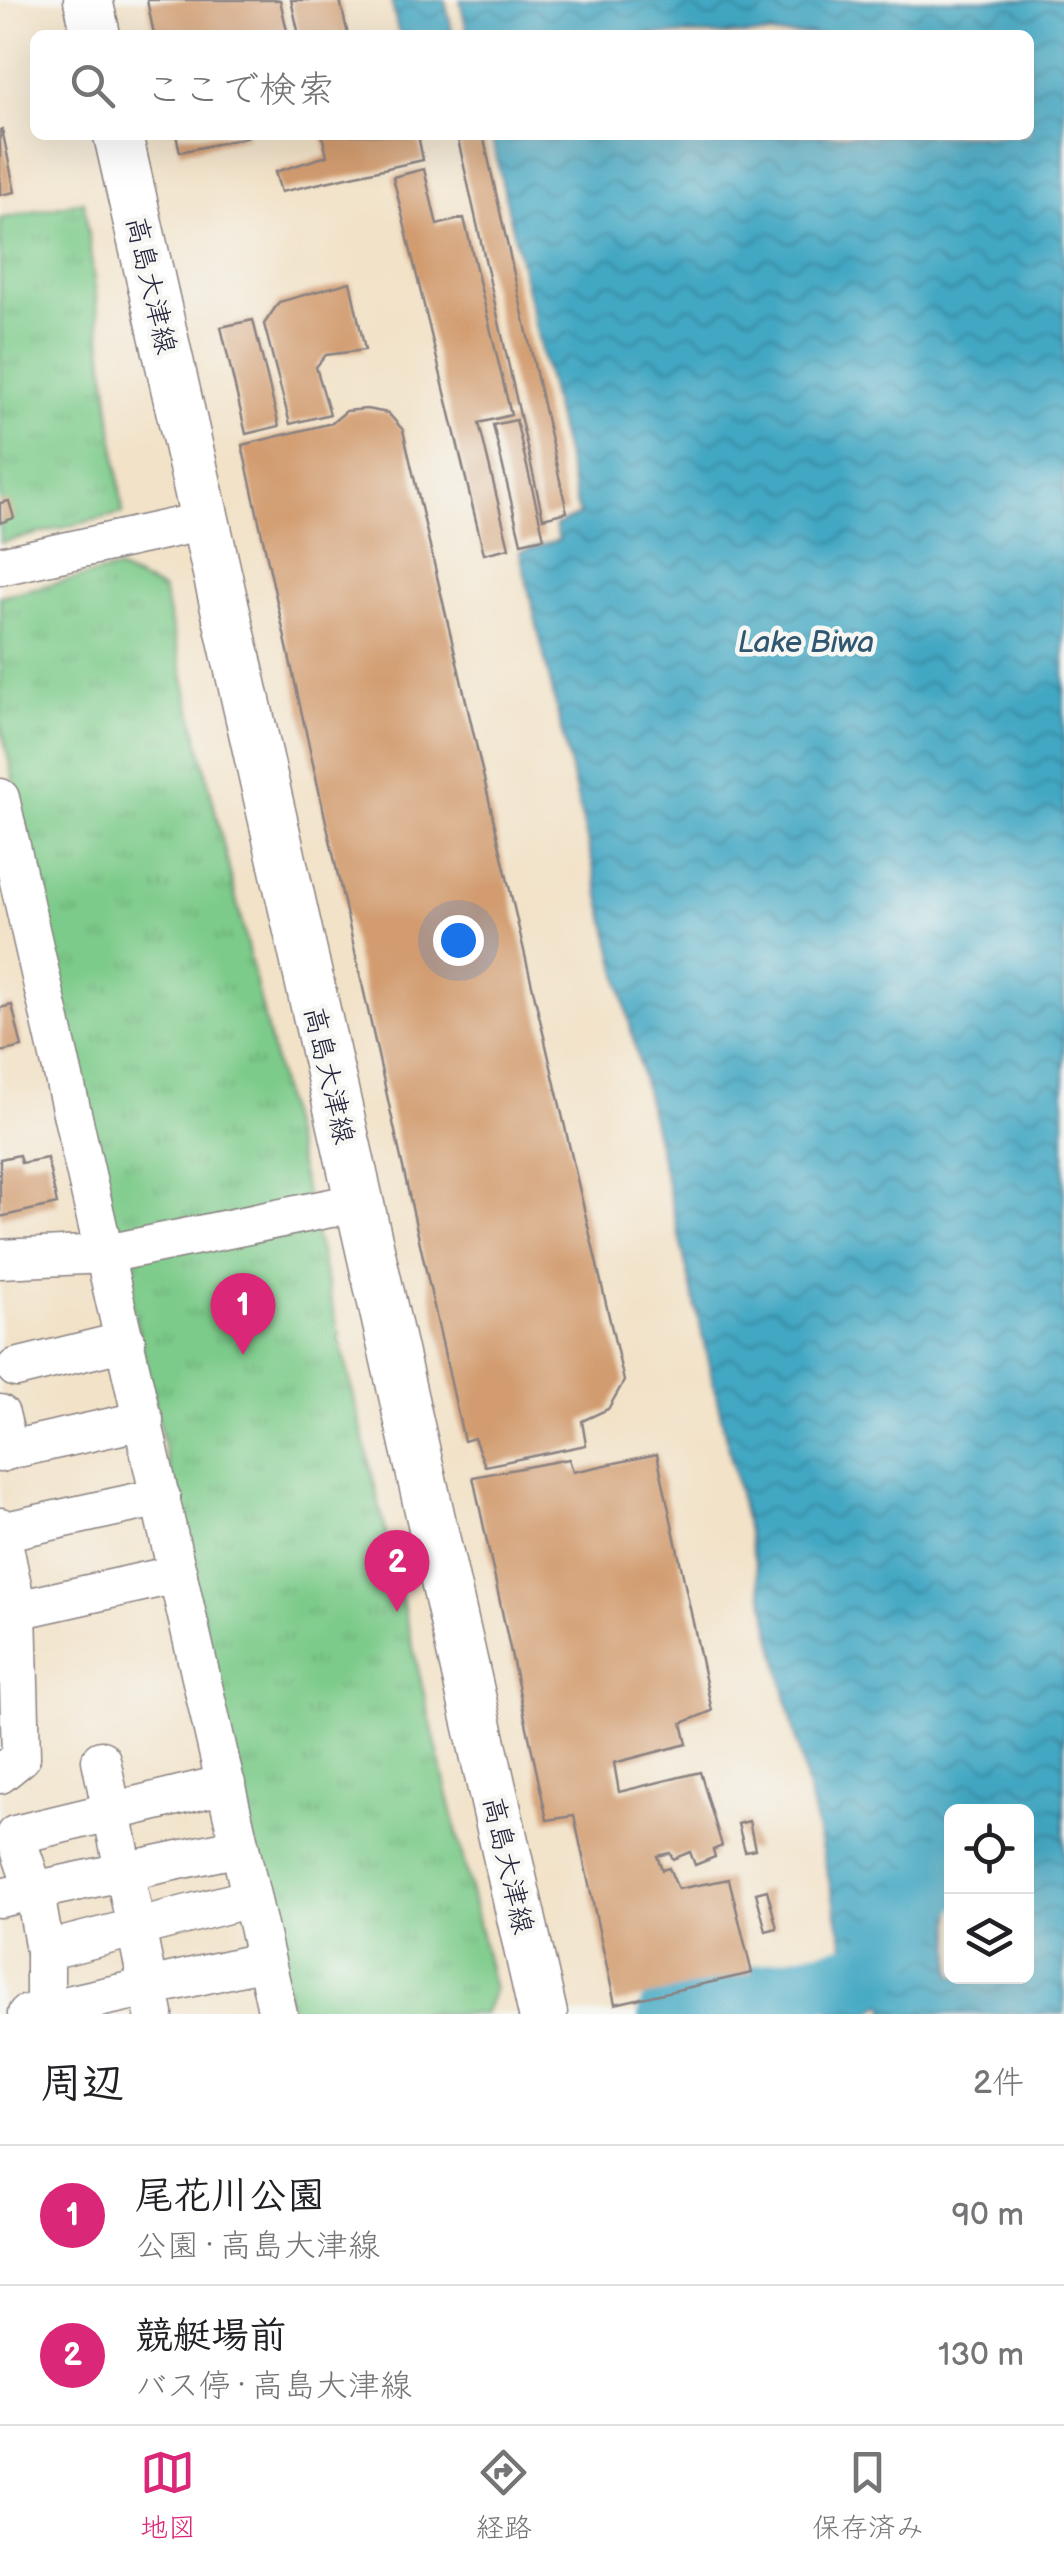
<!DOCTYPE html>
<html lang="ja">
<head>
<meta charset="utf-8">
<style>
	:root { --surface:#fff; --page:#f2f2f2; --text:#202124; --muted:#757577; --line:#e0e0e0; --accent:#db2777 }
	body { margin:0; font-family:"Balsamiq Sans","Klee One",sans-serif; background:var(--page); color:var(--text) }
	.controls { position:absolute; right:30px; bottom:30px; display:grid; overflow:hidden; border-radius:15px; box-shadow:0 10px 40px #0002 }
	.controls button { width:90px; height:90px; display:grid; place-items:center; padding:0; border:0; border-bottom:2px solid var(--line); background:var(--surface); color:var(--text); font:50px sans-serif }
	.you { position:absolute; left:458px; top:940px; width:35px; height:35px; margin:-25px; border:8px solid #fff; border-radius:50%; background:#1a73e8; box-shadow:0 0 0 15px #1a73e833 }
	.badge { display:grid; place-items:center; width:65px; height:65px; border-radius:50%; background:var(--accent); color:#fff; font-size:32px; font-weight:700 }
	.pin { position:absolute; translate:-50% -82px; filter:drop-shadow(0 2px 5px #0008) }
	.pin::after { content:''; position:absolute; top:52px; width:35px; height:30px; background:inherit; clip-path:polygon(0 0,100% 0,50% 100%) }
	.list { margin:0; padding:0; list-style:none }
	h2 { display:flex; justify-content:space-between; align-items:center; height:130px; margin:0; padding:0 40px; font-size:42px }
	h2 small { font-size:32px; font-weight:400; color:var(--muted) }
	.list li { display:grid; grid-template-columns:65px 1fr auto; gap:30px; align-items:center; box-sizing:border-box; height:140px; padding:0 40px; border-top:2px solid var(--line) }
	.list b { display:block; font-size:38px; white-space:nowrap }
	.list p { margin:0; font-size:32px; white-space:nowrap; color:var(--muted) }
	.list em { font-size:32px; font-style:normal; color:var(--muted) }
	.icon { flex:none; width:55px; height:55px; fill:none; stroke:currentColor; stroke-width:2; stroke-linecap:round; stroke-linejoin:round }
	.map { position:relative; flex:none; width:1064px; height:2014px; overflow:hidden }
	.search { position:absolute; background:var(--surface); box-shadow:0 10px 40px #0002; left:30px; right:30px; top:30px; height:110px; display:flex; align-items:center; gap:25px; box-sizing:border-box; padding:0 35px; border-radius:15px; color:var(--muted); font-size:38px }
	.sheet { height:410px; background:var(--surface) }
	nav { display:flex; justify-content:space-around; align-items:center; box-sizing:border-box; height:140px; border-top:2px solid var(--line); background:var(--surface); font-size:28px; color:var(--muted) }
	nav a { display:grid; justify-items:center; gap:5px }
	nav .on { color:var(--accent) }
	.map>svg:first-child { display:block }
	.park { fill:url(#park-tufts); stroke:#507662; stroke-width:2.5 }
	.water { fill:url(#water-waves); stroke:#32647f; stroke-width:2.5; fill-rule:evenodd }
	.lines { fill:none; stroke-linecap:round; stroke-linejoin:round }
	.river { stroke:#43a7c3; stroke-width:60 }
	.building { fill:#d29c70 }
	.minor-casing { stroke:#8a8282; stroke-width:41 }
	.major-casing { stroke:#8a8282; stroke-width:51 }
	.minor { stroke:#fff; stroke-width:38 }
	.major { stroke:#fff; stroke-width:48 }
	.labels { text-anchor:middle; stroke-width:9; stroke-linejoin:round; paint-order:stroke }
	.street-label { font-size:28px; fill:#22223b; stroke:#f6f6f2 }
	.water-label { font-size:30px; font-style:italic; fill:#2f5771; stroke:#f6f6f2 }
</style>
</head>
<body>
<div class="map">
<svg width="1064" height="2014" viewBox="0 0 1064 2014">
	<defs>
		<pattern id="park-tufts" width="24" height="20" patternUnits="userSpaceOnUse" patternTransform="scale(2.5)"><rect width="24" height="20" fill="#7dcb8a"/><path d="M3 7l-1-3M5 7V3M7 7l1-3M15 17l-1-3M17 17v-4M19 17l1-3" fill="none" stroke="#6cae78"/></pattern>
		<pattern id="water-waves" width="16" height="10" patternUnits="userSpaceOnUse" patternTransform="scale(2.5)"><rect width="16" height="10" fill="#43a7c3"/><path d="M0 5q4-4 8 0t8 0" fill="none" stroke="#3888a0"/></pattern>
	</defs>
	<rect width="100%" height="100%" fill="#f6f6f2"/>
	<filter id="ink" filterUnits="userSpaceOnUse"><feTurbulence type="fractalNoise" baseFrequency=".01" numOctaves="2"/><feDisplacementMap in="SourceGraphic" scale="20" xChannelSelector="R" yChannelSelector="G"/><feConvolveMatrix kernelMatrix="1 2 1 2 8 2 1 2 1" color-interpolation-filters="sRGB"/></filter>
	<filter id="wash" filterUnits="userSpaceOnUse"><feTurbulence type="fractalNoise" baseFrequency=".0048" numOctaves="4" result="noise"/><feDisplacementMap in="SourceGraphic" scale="40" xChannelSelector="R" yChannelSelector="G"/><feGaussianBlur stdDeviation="2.25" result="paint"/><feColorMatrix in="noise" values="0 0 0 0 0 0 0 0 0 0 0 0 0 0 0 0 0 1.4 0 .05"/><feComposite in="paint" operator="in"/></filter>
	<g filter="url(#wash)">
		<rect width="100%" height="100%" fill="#f2e2c8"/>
		<g class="park">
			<polygon points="84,201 123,513 0,543 0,219"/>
			<polygon points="117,569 163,590 494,1990 484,2014 292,2014 0,721 0,596"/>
		</g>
		<g class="water">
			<polygon points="391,0 445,0 453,35 399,35"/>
			<path d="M 460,0 L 1064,0 L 1064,2014 L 884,2014 L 887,2012 L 884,2003 L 869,2014 L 831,2014 L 819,1967 L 846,1953 L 520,552 L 559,540 L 555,526 L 579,515 L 491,135 L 1029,135 L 1029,35 L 468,35 ZM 952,1811 L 1026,1811 L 1026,1976 L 952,1976 Z"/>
		</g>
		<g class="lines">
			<polyline class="river" points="668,2014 873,1970 952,1862"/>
		</g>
		<g id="blocks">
			<g class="building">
				<polygon points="147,0 280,0 288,35 154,35"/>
				<polygon points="291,0 340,0 348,35 299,35"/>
				<polygon points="2,129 15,192 0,195 0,130"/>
				<polygon points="176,135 248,135 248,137 180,152"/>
				<polygon points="322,135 418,135 423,160 281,192 275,172 327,156"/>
				<polygon points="457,135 483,135 567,512 543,518"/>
				<polygon points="424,169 437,225 464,218 511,415 479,423 509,548 484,554 393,177"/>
				<polygon points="350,282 365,350 326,355 316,367 330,414 290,424 264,324 279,302"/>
				<polygon points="253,320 279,426 246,434 221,327"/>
				<polygon points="366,409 388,413 403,430 624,1381 608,1409 582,1421 586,1445 485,1466 474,1438 464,1441 242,445 332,423 346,411"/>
				<polygon points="516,420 544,538 521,543 493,425"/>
				<polygon points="9,501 14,518 0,523 0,503"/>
				<polygon points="12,1005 22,1047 0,1052 0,1008"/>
				<polygon points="19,1155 21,1163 47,1158 57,1204 0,1217 0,1159"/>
				<polygon points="657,1454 712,1711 682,1723 687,1744 614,1763 619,1792 700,1772 722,1846 713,1850 715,1857 695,1865 690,1852 673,1859 670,1853 657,1856 662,1870 669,1868 678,1889 729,1879 752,1973 615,2004 574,1816 547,1820 473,1477 569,1459 573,1472"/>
				<polygon points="749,1821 755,1849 745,1851 738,1824"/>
				<polygon points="767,1890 777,1928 766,1931 756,1893"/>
			</g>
		</g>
	</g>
	<g filter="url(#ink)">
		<use href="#blocks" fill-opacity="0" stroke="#8a8282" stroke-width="2.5"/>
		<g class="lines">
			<defs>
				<g id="minor">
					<polyline points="0,566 205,521"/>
					<polyline points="0,798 278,2014"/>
					<polyline points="0,1259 106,1254 360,1202"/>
					<polyline points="16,1368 126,1341"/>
					<polyline points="0,1414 9,1450 0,1453"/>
					<polyline points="9,1450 144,1420"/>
					<polyline points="0,1527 17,1610 21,1757 0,1774"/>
					<polyline points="1,1532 161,1497"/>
					<polyline points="17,1610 178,1574"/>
					<polyline points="101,1760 154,2014"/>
					<polyline points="0,1898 240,1847"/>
					<polyline points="45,1951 251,1898"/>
					<polyline points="27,2014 265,1961"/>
					<polyline points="45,2014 45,1951 35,1893 15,1835 226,1784"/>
				</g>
				<g id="major">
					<polyline points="88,0 96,35"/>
					<polyline points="118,135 543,2014"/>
				</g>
			</defs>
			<use href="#minor" class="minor-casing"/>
			<use href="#major" class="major-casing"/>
			<use href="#minor" class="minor"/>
			<use href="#major" class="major"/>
		</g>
	</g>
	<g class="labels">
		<g class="street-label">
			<text transform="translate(152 285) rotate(77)" y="10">高島大津線</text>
			<text transform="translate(330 1075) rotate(77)" y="10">高島大津線</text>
			<text transform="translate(509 1865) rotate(77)" y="10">高島大津線</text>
		</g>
		<g class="water-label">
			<text x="806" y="652">Lake Biwa</text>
		</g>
	</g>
</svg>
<div class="controls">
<button><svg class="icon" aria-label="locate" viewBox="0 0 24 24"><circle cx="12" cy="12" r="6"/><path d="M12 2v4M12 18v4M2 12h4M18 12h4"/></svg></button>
<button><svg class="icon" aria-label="layers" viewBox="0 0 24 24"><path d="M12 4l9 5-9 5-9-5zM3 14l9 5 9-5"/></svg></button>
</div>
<div class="you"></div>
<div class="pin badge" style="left:243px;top:1355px">1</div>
<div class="pin badge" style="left:397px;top:1612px">2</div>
<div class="search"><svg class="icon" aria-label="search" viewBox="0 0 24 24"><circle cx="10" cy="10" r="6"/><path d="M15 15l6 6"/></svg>ここで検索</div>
</div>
<section class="sheet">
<h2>周辺<small>2件</small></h2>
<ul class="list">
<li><span class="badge">1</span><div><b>尾花川公園</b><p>公園 · 高島大津線</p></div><em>90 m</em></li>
<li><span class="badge">2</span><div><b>競艇場前</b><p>バス停 · 高島大津線</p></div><em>130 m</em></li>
</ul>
</section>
<nav>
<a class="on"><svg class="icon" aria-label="map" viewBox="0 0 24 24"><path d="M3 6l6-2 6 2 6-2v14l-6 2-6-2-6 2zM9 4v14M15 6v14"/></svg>地図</a>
<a><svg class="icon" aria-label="directions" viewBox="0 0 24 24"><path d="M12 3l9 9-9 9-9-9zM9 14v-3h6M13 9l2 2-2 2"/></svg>経路</a>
<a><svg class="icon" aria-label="saved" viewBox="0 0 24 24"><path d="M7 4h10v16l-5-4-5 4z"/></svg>保存済み</a>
</nav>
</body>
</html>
